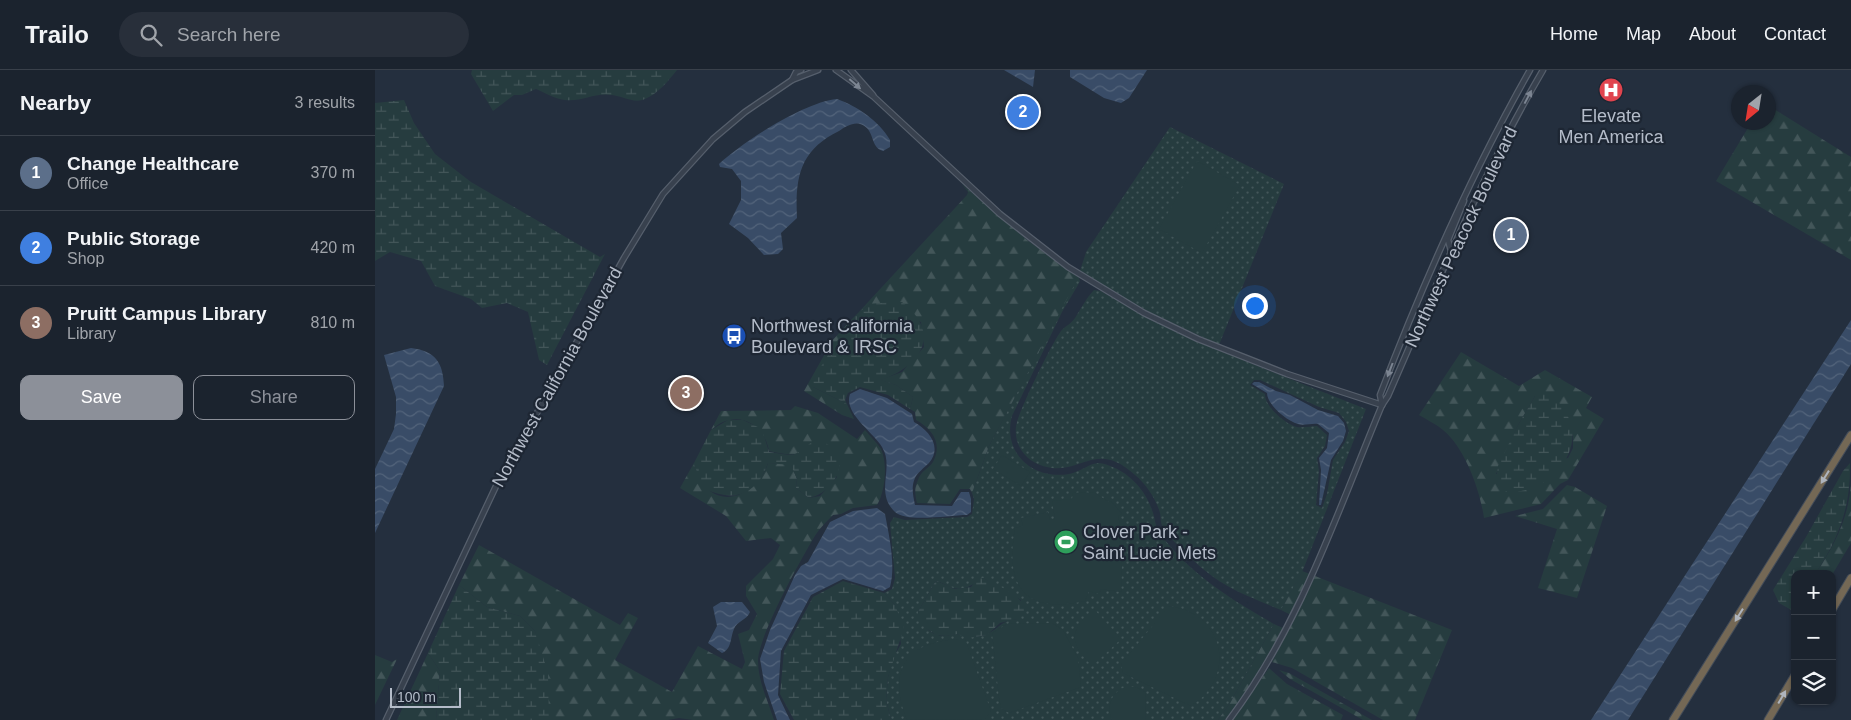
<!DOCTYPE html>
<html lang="en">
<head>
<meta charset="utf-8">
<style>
	:root { --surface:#1b232e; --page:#282f3a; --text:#f1f3f6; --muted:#a0a4aa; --line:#39404a; --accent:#8c9099 }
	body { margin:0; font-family:Helvetica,sans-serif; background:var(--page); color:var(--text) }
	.controls { position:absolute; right:15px; bottom:15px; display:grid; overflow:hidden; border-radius:10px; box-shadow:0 1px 4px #0004 }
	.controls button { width:45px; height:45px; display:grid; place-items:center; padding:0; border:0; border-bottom:1px solid var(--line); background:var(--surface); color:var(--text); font:25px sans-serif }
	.compass { position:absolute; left:1356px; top:15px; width:45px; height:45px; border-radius:50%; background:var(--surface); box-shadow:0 1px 4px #0004; rotate:210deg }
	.scale { position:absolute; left:15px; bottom:12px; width:71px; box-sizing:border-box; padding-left:5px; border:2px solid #b4bcc9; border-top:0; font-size:14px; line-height:18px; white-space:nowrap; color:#b4bcc9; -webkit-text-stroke:4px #1d2633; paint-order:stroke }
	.you { position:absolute; left:879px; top:235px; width:18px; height:18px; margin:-12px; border:4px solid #fff; border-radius:50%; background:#1a73e8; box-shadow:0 0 0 8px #1a73e833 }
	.badge { display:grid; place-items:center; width:32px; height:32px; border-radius:50%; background:var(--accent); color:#fff; font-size:16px; font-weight:700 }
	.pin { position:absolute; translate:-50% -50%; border:2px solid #fff; box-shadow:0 1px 5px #0006 }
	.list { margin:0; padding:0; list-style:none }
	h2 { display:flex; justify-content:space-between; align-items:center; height:65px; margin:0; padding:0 20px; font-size:21px }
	h2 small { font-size:16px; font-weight:400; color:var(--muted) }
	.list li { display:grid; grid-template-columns:32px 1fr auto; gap:15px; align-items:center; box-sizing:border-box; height:75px; padding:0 20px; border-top:1px solid var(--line) }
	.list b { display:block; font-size:19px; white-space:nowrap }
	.list p { margin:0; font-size:16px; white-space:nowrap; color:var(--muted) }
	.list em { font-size:16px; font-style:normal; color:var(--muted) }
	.actions { display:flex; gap:10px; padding:15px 20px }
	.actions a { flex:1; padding:11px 0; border:1px solid var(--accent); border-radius:10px; text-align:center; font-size:18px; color:var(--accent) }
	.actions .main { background:var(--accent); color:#fff }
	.icon { flex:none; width:28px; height:28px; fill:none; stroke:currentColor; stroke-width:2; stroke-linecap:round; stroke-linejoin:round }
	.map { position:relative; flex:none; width:1476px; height:650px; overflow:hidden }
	header { display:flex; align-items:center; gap:30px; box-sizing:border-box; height:70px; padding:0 25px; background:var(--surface); border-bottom:1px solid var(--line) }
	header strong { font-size:24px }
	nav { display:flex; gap:28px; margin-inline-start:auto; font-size:18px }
	.search { width:350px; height:45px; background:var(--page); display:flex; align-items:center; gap:12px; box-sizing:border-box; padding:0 18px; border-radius:28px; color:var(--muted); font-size:19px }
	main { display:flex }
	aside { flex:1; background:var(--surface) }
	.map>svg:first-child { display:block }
	.grass { fill:url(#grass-dots); fill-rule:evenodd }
	.forest { fill:url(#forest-firs); fill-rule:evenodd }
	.wetland { fill:url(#wetland-marsh) }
	.pitch { fill:#263c3f }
	.water { fill:url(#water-waves) }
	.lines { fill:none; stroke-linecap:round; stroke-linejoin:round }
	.minor-casing { stroke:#565f6c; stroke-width:7 }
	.highway-casing { stroke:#434c59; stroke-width:9 }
	.minor { stroke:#38414e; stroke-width:4.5 }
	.highway { stroke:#746855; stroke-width:7 }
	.oneway { fill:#7c8592 }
	.oneway2 { fill:#aeb4bd }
	.labels { text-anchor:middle; stroke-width:4.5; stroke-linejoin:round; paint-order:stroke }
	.poi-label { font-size:18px; fill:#b4bcc9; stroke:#1d2633; text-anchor:start }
	.street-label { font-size:18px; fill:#b4bcc9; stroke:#1d2633 }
</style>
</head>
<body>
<header>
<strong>Trailo</strong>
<div class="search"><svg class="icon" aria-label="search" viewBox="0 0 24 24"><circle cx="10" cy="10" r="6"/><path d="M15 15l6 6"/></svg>Search here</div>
<nav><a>Home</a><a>Map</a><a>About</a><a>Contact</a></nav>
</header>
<main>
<aside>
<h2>Nearby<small>3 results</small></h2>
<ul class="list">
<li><span class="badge" style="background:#5c6f8a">1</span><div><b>Change Healthcare</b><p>Office</p></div><em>370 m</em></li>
<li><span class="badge" style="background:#3f7fe0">2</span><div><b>Public Storage</b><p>Shop</p></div><em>420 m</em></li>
<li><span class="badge" style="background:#8d6e63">3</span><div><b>Pruitt Campus Library</b><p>Library</p></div><em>810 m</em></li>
</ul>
<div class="actions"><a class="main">Save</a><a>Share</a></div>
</aside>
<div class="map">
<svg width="1476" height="650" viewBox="0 0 1476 650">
	<defs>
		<pattern id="grass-dots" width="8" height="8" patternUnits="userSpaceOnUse" patternTransform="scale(1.25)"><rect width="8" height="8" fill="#263c3f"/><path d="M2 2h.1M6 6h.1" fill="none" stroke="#435659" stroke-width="1.8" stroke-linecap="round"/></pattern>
		<pattern id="forest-firs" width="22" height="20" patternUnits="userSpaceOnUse" patternTransform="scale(1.25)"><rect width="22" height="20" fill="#263c3f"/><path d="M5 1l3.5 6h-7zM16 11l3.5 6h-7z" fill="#435659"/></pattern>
		<pattern id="wetland-marsh" width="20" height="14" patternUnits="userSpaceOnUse" patternTransform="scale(1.25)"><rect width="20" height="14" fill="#263c3f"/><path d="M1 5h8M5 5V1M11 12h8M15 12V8" fill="none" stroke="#435659"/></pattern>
		<pattern id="water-waves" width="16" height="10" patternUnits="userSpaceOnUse" patternTransform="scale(1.25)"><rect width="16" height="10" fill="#394c67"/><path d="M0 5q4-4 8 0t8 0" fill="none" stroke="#53647b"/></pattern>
	</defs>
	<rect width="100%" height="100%" fill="#242f3e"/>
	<g class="grass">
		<polygon points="795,57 909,114 844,275 770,240 705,201 711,182"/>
		<path d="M 703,206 L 705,211 L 703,215 L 687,242 L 637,346 C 627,383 658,410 694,404 C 705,402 713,394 723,393 C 730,393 738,397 744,400 C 760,409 771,423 777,440 C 780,447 780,456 784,462 C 813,503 857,530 899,554 L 855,633 L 843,650 L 516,650 L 511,630 L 513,607 L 519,586 L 526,574 L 520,535 L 509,523 L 517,519 L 520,508 L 515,453 L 519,447 L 530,450 L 592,447 L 597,444 L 599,429 L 597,423 L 614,376 ZM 608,508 L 646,530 L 642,549 C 625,551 625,558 612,564 C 602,569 590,565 581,564 C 577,564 573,566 570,566 C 554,566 547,554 543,542 L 560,512 C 566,511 569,515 575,517 C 588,522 598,515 608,508 Z"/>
		<path d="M 719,220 L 726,221 C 810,270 900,303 991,339 L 928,500 L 906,540 C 863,522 841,515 808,480 C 801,473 792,466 788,457 C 785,453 786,447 785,443 C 781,429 771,414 760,405 C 718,367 705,410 665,395 C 649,389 639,374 641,357 C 642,344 677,273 686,261 C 690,256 696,254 700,248 C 706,239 711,228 719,220 ZM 885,310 L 944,337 L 964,343 L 971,352 L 974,361 L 970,372 L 958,390 L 952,424 L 947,438 L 941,435 L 944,401 L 942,388 L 950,376 L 952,365 L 942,356 C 936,356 928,358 922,357 C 910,354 890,337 890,324 L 875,315 L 879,310 Z"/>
	</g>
	<g class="forest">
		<polygon points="1394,36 1476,87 1476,190 1341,111 1376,53 1394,52"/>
		<path d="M 587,114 L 652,170 L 703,207 L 702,210 L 614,376 L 597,423 L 595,419 L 585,419 L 575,434 L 542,433 C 540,424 539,418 543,410 C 545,402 554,398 558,392 C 568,373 557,359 541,350 L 540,342 L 535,339 L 538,327 L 521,315 L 505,310 L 527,302 L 549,277 L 546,252 L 495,234 L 482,244 L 592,125 L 593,122 Z"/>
		<polygon points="474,252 438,317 472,334 479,349 467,345 429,321 457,271"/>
		<path d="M 1086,282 L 1144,316 L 1170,300 L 1217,327 L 1211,338 L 1229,349 L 1193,410 L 1185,414 L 1166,434 L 1109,448 C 1105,420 1090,378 1068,360 C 1061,354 1052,350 1044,345 ZM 1160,326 L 1198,366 L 1198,378 L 1193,388 L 1121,404 L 1142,357 Z"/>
		<path d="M 420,336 L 443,343 L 482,369 L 490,360 C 495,366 502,373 506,379 C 513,394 510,422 502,435 L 478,438 L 466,444 L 458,445 C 451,452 443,460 438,469 C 425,491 383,567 383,591 C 383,611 393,631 399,650 L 318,650 L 304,648 L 293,650 L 174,650 L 160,561 L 145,546 L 112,537 L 84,515 L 104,475 L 245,555 L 253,543 L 263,548 L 240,590 L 297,622 L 323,576 L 367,599 L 370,592 L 363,564 L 374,560 L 382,544 L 371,526 L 371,516 L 398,489 L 405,475 L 396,468 L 371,471 L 351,446 L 305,418 L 320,391 L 319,395 C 323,402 329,416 335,421 C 358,438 387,415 393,393 L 416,394 L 422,409 L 421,418 L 434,428 L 445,426 L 462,407 L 434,375 C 423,389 410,384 394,381 C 389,352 360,338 336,360 L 346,341 L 416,340 Z"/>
		<path d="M 1476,412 L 1476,473 L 1457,505 L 1440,504 C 1460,475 1474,447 1476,412 Z"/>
		<polygon points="1192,415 1200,417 1232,436 1202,528 1163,518 1182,459 1140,446 1168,439"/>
		<polygon points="927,501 935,504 916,545 906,540"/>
		<polygon points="940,506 1077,560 1040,650 1008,650 917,598 897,592"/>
		<polygon points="899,554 910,559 890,594 851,650 843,650 855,633"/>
		<polygon points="53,583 65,601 61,650 22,650"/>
		<polygon points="0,585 17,592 22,589 0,635"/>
		<polygon points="894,598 912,614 968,645 966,650 857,650"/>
		<polygon points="904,600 914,603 997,650 988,650 915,609"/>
	</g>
	<g class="wetland">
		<path d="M 97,0 L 302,0 C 293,11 284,23 270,29 C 259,34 247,26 237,25 C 220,22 207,32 190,30 C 181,29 170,23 161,19 L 147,25 L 139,25 L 118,41 L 96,4 Z"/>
		<polygon points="29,30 39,53 60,84 96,112 225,187 230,184 172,295 164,290 153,242 132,233 107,238 96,229 60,216 46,191 15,182 0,191 0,33"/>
		<path d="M 517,232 L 527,232 C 567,263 547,296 506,310 L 521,315 L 538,327 L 535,339 L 513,325 L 485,317 L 473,323 L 470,330 L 472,334 L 438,317 L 435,314 L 474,252 L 482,244 L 495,234 Z"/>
		<path d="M 1169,322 C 1180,327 1185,333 1191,343 C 1211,376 1181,415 1146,421 C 1140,422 1133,421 1126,422 L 1121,410 L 1123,396 L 1142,357 L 1160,326 Z"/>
		<path d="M 353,350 L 368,350 L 387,359 L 394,382 C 422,386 417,388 438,371 C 480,373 467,421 434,428 L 421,418 L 422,409 L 416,395 L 393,393 C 382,424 360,433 330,419 L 319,395 L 320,391 L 336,360 Z"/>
		<path d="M 1475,393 C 1476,436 1464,469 1440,504 L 1420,504 L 1420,542 L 1404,533 L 1398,520 L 1431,467 L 1468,401 Z"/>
		<path d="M 603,508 L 608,508 C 622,516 651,525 650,543 L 642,549 L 625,553 L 612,565 L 593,568 L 582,564 L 571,566 L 561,565 L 548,556 L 542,547 L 543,542 L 560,512 L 564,512 L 580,519 L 596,517 Z"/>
		<polygon points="468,511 509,523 520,535 529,558 513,607 511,630 516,650 419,650 405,624 409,581 438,527"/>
		<polygon points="84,515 112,537 145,546 160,561 173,603 174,650 61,650 65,601 53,583"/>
	</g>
	<g class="pitch">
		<polygon points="822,91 865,115 827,183 784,159"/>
		<polygon points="627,385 655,402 646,416 618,399"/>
		<path d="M 707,422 L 720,423 L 734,432 L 736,431 L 747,444 L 743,446 L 745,454 L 744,480 L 746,481 L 745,489 L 747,489 L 746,522 L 726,519 L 724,524 L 714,521 L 710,531 C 648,545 630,515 640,458 L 648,456 L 646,448 L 673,442 L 675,450 L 680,449 L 677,431 L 697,429 L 698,423 Z"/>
		<path d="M 794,536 C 849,543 863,606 816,636 L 748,603 L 746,594 Z"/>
		<path d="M 719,539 L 744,567 L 744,571 L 717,596 C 693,570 694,562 719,539 Z"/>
		<polygon points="677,553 688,560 703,588 706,617 634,643 626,638 624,628 617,563 632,554"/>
		<path d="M 590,569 L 616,641 L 610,649 L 532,650 C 510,597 535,569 590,569 Z"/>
		<path d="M 750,617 L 760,617 L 771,622 L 770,650 L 737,650 C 731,636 736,623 750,617 Z"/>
	</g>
	<g class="water">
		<polygon points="629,0 660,0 658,17"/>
		<polygon points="695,0 772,0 754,28 746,33 729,28 695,7"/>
		<path d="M 462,29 C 482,36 504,51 515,70 L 515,77 L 508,81 C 494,77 501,59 485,54 C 478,52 470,57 464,61 C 425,80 420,107 422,148 L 406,163 L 408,179 L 403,184 L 389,185 L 373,168 L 354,154 L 366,130 L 366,111 L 357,99 L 345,97 L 344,94 C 368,72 429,32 462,29 Z"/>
		<polygon points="1476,250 1476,294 1253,650 1216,650"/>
		<path d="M 36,278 C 61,281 68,293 69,316 L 0,463 L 0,399 L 19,359 L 21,344 L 21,327 L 9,285 Z"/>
		<path d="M 879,312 L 884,312 L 901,321 L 915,325 L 943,340 L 963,346 L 969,353 L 971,361 L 968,371 L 956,390 L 946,435 L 944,435 L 946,400 L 944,388 L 952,378 L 954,363 L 943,354 C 937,353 928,356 923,354 C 911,351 892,334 892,323 L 877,314 Z"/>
		<path d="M 485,319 L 512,328 L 537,344 L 539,352 C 553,360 568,376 554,393 C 549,398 543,402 540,408 C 536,417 538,425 540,435 L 577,436 L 586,422 L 594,422 L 596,429 L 596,442 L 592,445 C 575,445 532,453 520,442 C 499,422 520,398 507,377 C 498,362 468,343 475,324 Z"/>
		<path d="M 502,438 L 510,444 C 514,466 521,495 515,517 L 508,521 L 468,509 L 436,525 L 406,581 L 403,625 L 415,650 L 402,650 L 389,612 L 385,589 L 395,560 L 420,505 L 426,496 L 433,492 L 455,452 L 478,441 Z"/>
		<path d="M 346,532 L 367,532 L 375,542 C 372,550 362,551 359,559 C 355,568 357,579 347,583 L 333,573 L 342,556 L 338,537 Z"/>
	</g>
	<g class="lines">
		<defs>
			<g id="minor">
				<polyline points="461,0 499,27 625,144 693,197 769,243 823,269 912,304 1007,335"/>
				<polyline points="476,0 498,25"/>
				<polyline points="417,10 421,2 426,0"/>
				<polyline points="1076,181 1073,170 1089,131"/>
				<path d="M 1007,335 L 1005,325 C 1048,213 1096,104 1155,0"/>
				<polyline points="11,650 122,414 249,188 288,124 338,69 370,42 417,10 443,0"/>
				<path d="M 854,650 C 925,556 962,443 1007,335 L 1013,326 C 1061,216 1107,104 1168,0"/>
			</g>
			<g id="highway">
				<polyline points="1457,540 1476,508"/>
				<polyline points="1298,650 1476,365"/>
				<polyline points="1393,650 1420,605"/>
			</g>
		</defs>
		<use href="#minor" class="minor-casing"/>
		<use href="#highway" class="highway-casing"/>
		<use href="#minor" class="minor"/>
		<use href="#highway" class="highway"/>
	</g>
	<defs><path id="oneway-solid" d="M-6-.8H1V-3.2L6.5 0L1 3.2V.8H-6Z" transform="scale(1.25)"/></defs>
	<g class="oneway">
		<use href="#oneway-solid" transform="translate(480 14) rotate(41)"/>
		<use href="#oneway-solid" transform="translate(1153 27) rotate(-62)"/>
		<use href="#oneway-solid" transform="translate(1015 300) rotate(111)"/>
	</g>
	<g class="oneway2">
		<use href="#oneway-solid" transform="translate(1450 407) rotate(122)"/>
		<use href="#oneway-solid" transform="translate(1364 545) rotate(122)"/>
		<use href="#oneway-solid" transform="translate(1407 627) rotate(-60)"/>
	</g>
	<defs>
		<symbol id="hospital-disc" viewBox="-11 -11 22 22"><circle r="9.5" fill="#e0444e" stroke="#1d2633"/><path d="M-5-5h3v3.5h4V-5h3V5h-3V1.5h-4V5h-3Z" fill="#fff"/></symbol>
		<symbol id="bus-disc" viewBox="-11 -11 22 22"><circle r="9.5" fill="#1a4fb4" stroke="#1d2633"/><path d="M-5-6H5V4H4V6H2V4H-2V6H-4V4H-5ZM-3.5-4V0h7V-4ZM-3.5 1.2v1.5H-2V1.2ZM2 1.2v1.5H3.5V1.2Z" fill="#fff"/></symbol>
		<symbol id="stadium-disc" viewBox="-11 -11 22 22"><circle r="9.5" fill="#2e9e5b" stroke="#1d2633"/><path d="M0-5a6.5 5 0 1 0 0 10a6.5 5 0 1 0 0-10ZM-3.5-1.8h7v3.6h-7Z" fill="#fff"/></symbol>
	</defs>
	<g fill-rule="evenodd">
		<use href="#hospital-disc" x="1222" y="6" width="28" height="28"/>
		<use href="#bus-disc" x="345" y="252" width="28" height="28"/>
		<use href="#stadium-disc" x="677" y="458" width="28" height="28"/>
	</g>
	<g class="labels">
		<g class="poi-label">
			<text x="1236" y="52" text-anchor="middle">Elevate<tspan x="1236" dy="21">Men America</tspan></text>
			<text x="376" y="262">Northwest California<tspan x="376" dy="21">Boulevard &amp; IRSC</tspan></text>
			<text x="708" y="468">Clover Park -<tspan x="708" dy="21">Saint Lucie Mets</tspan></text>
		</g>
		<g class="street-label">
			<text transform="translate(1086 167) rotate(-65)" y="6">Northwest Peacock Boulevard</text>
			<text transform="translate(182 307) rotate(-61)" y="6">Northwest California Boulevard</text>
		</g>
	</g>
</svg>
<div class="controls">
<button>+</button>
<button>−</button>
<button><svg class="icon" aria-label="layers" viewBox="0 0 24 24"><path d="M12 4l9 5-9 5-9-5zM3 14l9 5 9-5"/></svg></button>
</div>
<svg class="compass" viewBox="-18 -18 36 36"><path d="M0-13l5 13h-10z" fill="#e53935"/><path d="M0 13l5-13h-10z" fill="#a0a4aa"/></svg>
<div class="scale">100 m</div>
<div class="you"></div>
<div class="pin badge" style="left:1136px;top:165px;background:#5c6f8a">1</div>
<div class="pin badge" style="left:648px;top:42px;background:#3f7fe0">2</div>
<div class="pin badge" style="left:311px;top:323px;background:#8d6e63">3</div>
</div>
</main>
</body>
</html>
